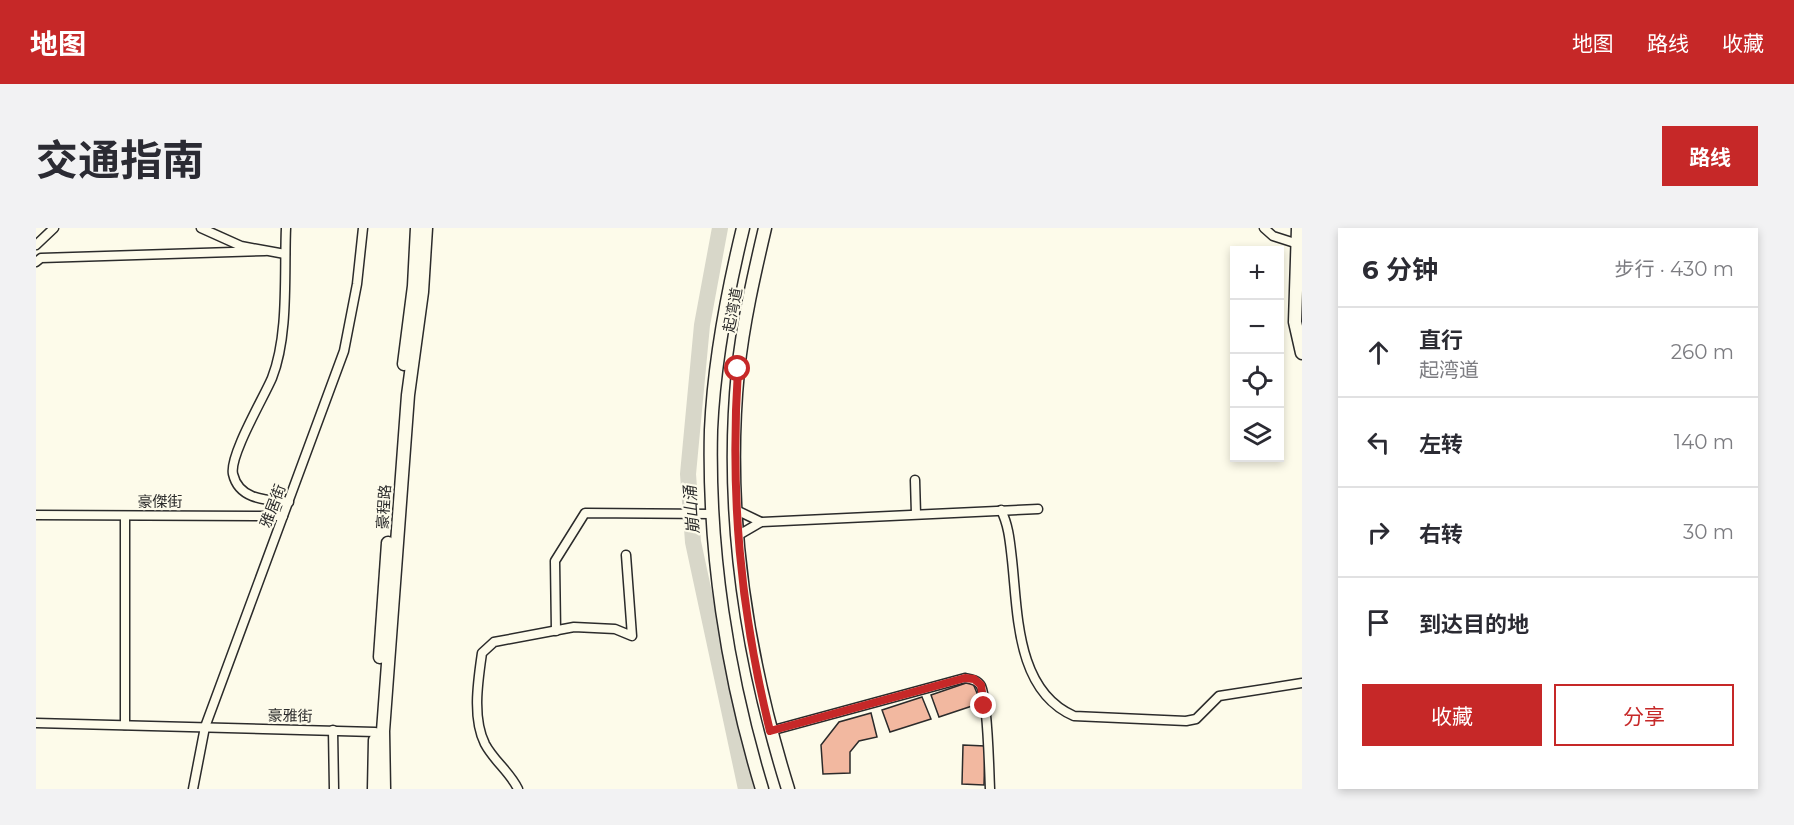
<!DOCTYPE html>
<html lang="zh">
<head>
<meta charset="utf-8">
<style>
	:root { --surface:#fff; --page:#f2f2f3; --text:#2b2b33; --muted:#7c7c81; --line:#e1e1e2; --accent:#c62828 }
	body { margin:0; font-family:Montserrat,"Noto Sans SC",sans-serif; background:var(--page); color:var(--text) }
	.controls { position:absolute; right:18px; top:18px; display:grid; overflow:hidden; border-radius:0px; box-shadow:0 3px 9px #0003 }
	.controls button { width:54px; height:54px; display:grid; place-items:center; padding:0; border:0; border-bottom:2px solid var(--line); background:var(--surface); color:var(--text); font:30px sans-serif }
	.stop { position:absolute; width:18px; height:18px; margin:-14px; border:4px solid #c62828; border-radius:50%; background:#fff }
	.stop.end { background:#c62828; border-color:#fff; box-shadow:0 2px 6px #0008 }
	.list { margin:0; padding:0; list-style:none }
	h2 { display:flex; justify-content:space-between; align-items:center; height:78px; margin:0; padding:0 24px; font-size:26px }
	h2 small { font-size:20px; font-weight:400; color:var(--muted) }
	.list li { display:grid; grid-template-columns:39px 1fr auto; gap:18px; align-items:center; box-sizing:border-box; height:90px; padding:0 24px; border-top:2px solid var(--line) }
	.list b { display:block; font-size:22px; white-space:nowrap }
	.list p { margin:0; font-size:20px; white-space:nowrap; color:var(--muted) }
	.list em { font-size:20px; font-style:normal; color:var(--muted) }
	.actions { display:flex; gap:12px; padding:18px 24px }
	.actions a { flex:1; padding:14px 0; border:2px solid var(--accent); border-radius:0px; text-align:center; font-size:21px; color:var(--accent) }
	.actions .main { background:var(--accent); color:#fff }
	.icon { flex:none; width:33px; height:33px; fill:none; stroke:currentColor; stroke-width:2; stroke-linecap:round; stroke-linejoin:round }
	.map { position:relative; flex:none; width:1266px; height:561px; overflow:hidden; border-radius:0px }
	header { display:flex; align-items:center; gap:36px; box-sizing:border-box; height:84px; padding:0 30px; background:var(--accent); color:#fff }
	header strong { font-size:28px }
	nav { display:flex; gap:33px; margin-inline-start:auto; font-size:21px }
	.intro { display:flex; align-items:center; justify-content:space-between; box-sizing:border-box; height:144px; padding:0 36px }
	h1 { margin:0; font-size:42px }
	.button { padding:15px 27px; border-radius:0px; background:var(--accent); color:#fff; font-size:21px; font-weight:700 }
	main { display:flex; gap:36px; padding:0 36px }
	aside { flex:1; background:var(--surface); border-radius:0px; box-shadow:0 3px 9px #0003 }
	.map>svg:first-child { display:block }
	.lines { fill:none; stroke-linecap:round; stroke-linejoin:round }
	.river { stroke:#d8d7c9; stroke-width:16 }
	.building { fill:#f2b8a0; stroke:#2b2b2b; stroke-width:1.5 }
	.street-casing { stroke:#2b2b2b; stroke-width:11 }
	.secondary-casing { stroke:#2b2b2b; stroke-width:15 }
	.street { stroke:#fdfbea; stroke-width:8 }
	.secondary { stroke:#fdfbea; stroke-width:12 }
	.route { stroke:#c62828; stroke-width:8 }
	.labels { text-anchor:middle; stroke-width:4.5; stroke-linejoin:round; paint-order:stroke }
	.street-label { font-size:15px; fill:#2b2b2b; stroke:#fdfbea }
	.water-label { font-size:16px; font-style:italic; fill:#2b2b2b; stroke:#fdfbea }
</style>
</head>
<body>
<header>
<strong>地图</strong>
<nav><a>地图</a><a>路线</a><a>收藏</a></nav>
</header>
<div class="intro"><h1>交通指南</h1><a class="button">路线</a></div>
<main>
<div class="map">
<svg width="1266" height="561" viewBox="0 0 1266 561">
	<rect width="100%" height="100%" fill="#fdfbea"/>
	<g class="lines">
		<polyline class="river" points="684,0 666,97 652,246 657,314 710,561"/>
	</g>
	<g class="building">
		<polygon points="936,453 945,475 903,489 895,467"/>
		<polygon points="886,469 895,491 854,504 846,482"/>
		<polygon points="835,485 841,509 823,513 814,524 814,545 787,546 785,517 803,494"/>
		<polygon points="927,517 949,518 948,557 926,556"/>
	</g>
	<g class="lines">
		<defs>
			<g id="street">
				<polyline points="165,0 205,18 249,26"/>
				<path d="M 250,0 C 248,45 253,107 236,150 C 228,169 193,228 197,246 C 203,272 230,272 253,274"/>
				<polyline points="1228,0 1237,8 1262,16"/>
				<polyline points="0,17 18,0"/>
				<polyline points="0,34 5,30 229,23"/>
				<polyline points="879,252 880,286"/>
				<polyline points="700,282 725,294"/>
				<path d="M 965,282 C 973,298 974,315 976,332 C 982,386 980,463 1038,488 L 1150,493 L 1160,491 L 1183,468 L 1266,455"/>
				<polyline points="0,287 247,288"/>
				<polyline points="89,288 89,497"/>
				<polyline points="701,308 725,294 1002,281"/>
				<polyline points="520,403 519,333 549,285 677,286"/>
				<polyline points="0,495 339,504"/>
				<polyline points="297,502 298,561"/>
				<path d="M 734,503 L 929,450 C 935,451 942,452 945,458 C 952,474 953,540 954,561"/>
				<polyline points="157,561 169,499 308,123 321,56 327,0"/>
				<path d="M 482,561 C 474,544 458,533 449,516 C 436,490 442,453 446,425 L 458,414 L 538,399 L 579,401 L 596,408 L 590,327"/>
			</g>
			<g id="secondary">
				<path d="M 707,0 C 691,66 678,133 675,202 C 672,322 691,446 726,561"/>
				<path d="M 729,0 C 718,47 707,95 702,143 C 688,285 710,426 752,561"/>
				<polyline points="1262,0 1259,94 1266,125"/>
				<polyline points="368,136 378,58 381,0"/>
				<polyline points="344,429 352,315"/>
				<polyline points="338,561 339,512"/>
				<polyline points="348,561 347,503 372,167 386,64 390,0"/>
			</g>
		</defs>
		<use href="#street" class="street-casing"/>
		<use href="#secondary" class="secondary-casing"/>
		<use href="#street" class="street"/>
		<use href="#secondary" class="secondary"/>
	</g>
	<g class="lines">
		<path class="route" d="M 702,141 C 694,266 704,382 734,503 L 929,450 L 938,451 L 945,457 L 948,478"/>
	</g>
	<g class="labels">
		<g class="street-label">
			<text transform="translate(697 82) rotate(-79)" y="5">起湾道</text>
			<text x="124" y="279">豪傑街</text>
			<text transform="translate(237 278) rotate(-69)" y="5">雅居街</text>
			<text transform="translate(348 279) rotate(-86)" y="5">豪程路</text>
			<text transform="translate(254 488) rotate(1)" y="5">豪雅街</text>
		</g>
		<g class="water-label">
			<text transform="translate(655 282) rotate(-94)" y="6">崩山涌</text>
		</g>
	</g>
</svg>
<div class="controls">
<button>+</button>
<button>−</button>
<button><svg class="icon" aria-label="locate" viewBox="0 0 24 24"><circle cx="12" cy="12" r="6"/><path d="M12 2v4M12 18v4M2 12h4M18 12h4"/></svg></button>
<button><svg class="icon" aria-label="layers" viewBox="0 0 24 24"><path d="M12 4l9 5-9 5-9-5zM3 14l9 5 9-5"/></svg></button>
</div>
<div class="stop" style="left:702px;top:141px"></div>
<div class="stop end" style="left:948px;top:478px"></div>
</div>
<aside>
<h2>6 分钟<small>步行 · 430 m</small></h2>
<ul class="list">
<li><svg class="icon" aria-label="ahead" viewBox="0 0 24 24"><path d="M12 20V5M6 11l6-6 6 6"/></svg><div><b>直行</b><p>起湾道</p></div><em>260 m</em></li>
<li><svg class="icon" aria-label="left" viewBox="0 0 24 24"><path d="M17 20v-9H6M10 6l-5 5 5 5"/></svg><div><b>左转</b></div><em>140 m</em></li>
<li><svg class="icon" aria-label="right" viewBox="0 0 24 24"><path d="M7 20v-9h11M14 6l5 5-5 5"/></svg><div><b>右转</b></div><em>30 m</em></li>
<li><svg class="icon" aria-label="arrive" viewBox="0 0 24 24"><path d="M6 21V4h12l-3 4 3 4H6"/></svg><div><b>到达目的地</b></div></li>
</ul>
<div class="actions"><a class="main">收藏</a><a>分享</a></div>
</aside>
</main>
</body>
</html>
